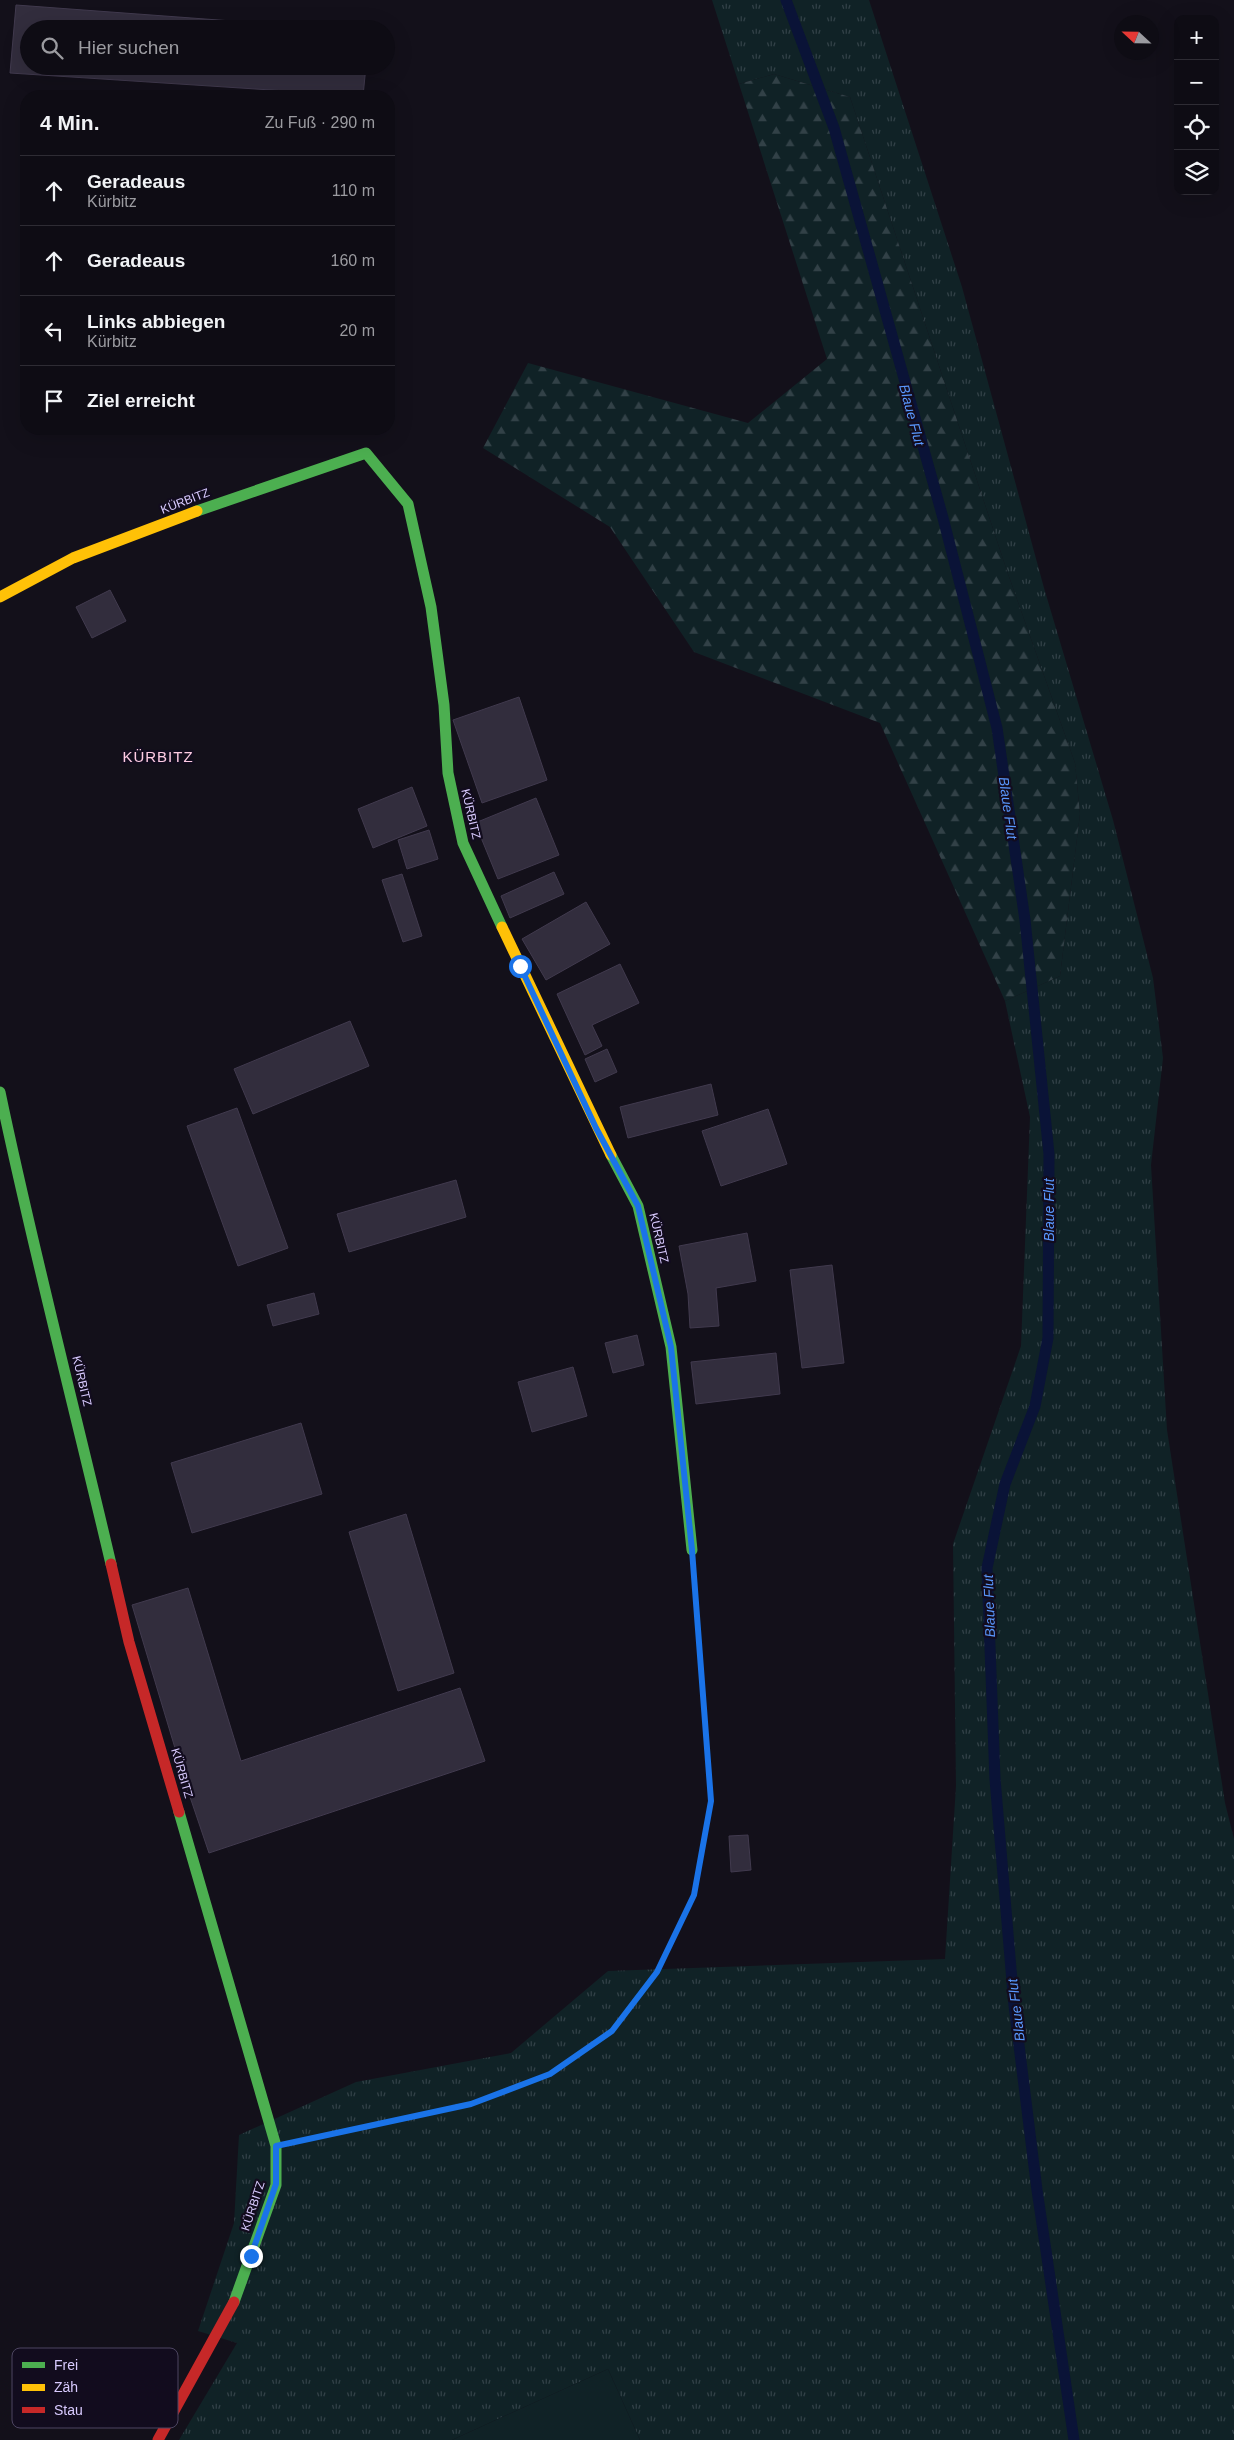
<!DOCTYPE html>
<html lang="de">
<head>
<meta charset="utf-8">
<style>
	:root { --surface:#0e0c14; --page:#1c1a22; --text:#f1f3f6; --muted:#9b9ba0; --line:#2e2c34 }
	body { margin:0; font-family:Helvetica,sans-serif; background:var(--page); color:var(--text) }
	.controls { position:absolute; right:15px; top:15px; display:grid; overflow:hidden; border-radius:10px; box-shadow:0 5px 20px #0002 }
	.controls button { width:45px; height:45px; display:grid; place-items:center; padding:0; border:0; border-bottom:1px solid var(--line); background:var(--surface); color:var(--text); font:25px sans-serif }
	.compass { position:absolute; left:1114px; top:15px; width:45px; height:45px; border-radius:50%; background:var(--surface); box-shadow:0 5px 20px #0002; rotate:292deg }
	.stop { position:absolute; width:15px; height:15px; margin:-11px; border:4px solid #1a73e8; border-radius:50%; background:#fff }
	.stop.end { background:#1a73e8; border-color:#fff; box-shadow:0 1px 5px #0008 }
	.list { margin:0; padding:0; list-style:none }
	h2 { display:flex; justify-content:space-between; align-items:center; height:65px; margin:0; padding:0 20px; font-size:21px }
	h2 small { font-size:16px; font-weight:400; color:var(--muted) }
	.list li { display:grid; grid-template-columns:32px 1fr auto; gap:15px; align-items:center; box-sizing:border-box; height:70px; padding:0 20px; border-top:1px solid var(--line) }
	.list b { display:block; font-size:19px; white-space:nowrap }
	.list p { margin:0; font-size:16px; white-space:nowrap; color:var(--muted) }
	.list em { font-size:16px; font-style:normal; color:var(--muted) }
	.icon { flex:none; width:28px; height:28px; fill:none; stroke:currentColor; stroke-width:2; stroke-linecap:round; stroke-linejoin:round }
	.map { position:relative; flex:none; width:1234px; height:2440px; overflow:hidden }
	.search { position:absolute; background:var(--surface); box-shadow:0 5px 20px #0002; left:20px; top:20px; width:375px; height:55px; display:flex; align-items:center; gap:12px; box-sizing:border-box; padding:0 18px; border-radius:28px; color:var(--muted); font-size:19px }
	.panel { position:absolute; background:var(--surface); box-shadow:0 5px 20px #0002; left:20px; top:90px; width:375px; height:345px; border-radius:20px }
	.map>svg:first-child { display:block }
	.grass { fill:url(#grass-tufts) }
	.forest { fill:url(#forest-firs) }
	.green { fill:#102226 }
	.lines { fill:none; stroke-linecap:round; stroke-linejoin:round }
	.stream { stroke:#0a1337; stroke-width:11 }
	.building { fill:#322d3d; stroke:#413a4e }
	.path { stroke:#454d5b; stroke-width:3; stroke-dasharray:2.5 4; stroke-linecap:butt }
	.fast { stroke:#4caf50; stroke-width:11 }
	.slow { stroke:#ffc107; stroke-width:11 }
	.jam { stroke:#c62828; stroke-width:11 }
	.route { stroke:#1a73e8; stroke-width:6 }
	.labels { text-anchor:middle; stroke-width:4.5; stroke-linejoin:round; paint-order:stroke }
	.street-label { font-size:12px; fill:#d8cafe; stroke:#120c1e }
	.water-label { font-size:14px; font-style:italic; fill:#5997fd; stroke:#120c1e }
	.quarter-label { font-size:15px; letter-spacing:1px; fill:#ffcce4; stroke:#120c1e }
	.key { fill:#120c1e; stroke:#4d4561; stroke-width:1 }
	.key-label { font-size:14px; fill:#d8cafe }
</style>
</head>
<body>
<div class="map">
<svg width="1234" height="2440" viewBox="0 0 1234 2440">
	<defs>
		<pattern id="grass-tufts" width="24" height="20" patternUnits="userSpaceOnUse" patternTransform="scale(1.25)"><rect width="24" height="20" fill="#102226"/><path d="M3 7l-1-3M5 7V3M7 7l1-3M15 17l-1-3M17 17v-4M19 17l1-3" fill="none" stroke="#324147"/></pattern>
		<pattern id="forest-firs" width="22" height="20" patternUnits="userSpaceOnUse" patternTransform="scale(1.25)"><rect width="22" height="20" fill="#102226"/><path d="M5 1l3.5 6h-7zM16 11l3.5 6h-7z" fill="#324147"/></pattern>
	</defs>
	<rect width="100%" height="100%" fill="#13101a"/>
	<polygon class="grass" points="712,0 869,0 962,287 1044,588 1113,820 1153,978 1163,1058 1151,1165 1167,1430 1225,1803 1234,1839 1234,2440 640,2440 608,2369 452,2440 179,2440 237,2343 198,2331 234,2223 239,2135 356,2082 511,2053 608,1971 945,1959 956,1786 953,1544 1021,1346 1030,1117 1005,1001 1060,976 1080,814 1075,763 1007,571 850,97 774,74 739,84"/>
	<polygon class="forest" points="774,74 850,97 1007,571 1075,763 1080,814 1060,976 1005,1001 880,723 694,652 610,527 483,448 528,363 748,423 827,359 739,84"/>
	<polygon class="green" points="608,2369 640,2440 452,2440"/>
	<g class="lines">
		<polyline class="stream" points="786,0 834,128 943,518 997,728 1025,920 1049,1154 1048,1338 1035,1406 1005,1484 987,1568 995,1779 1014,2005 1037,2190 1074,2440"/>
	</g>
	<g class="building">
		<polygon points="16,5 340,29 29,29 29,66 366,66 363,96 10,73"/>
		<polygon points="110,590 126,621 92,638 76,607"/>
		<polygon points="519,697 547,780 482,803 453,720"/>
		<polygon points="412,787 427,826 373,848 358,809"/>
		<polygon points="536,798 559,855 498,879 475,823"/>
		<polygon points="429,830 438,859 407,869 398,840"/>
		<polygon points="554,872 564,894 510,918 501,896"/>
		<polygon points="402,874 422,936 403,942 382,880"/>
		<polygon points="586,902 610,944 546,980 522,939"/>
		<polygon points="620,964 639,1003 592,1025 602,1046 585,1055 557,994"/>
		<polygon points="350,1021 369,1066 253,1114 234,1069"/>
		<polygon points="607,1049 617,1072 595,1082 585,1059"/>
		<polygon points="711,1084 718,1115 628,1138 620,1107"/>
		<polygon points="237,1108 288,1248 238,1266 187,1126"/>
		<polygon points="768,1109 787,1164 721,1186 702,1131"/>
		<polygon points="456,1180 466,1217 349,1252 337,1214"/>
		<polygon points="747,1233 756,1281 716,1288 719,1326 690,1328 688,1294 679,1246"/>
		<polygon points="832,1265 844,1363 802,1368 790,1270"/>
		<polygon points="314,1293 319,1314 273,1326 267,1305"/>
		<polygon points="637,1335 644,1365 613,1373 605,1343"/>
		<polygon points="776,1353 780,1394 696,1404 691,1362"/>
		<polygon points="573,1367 587,1416 532,1432 518,1382"/>
		<polygon points="301,1423 322,1494 192,1533 171,1463"/>
		<polygon points="406,1514 454,1673 398,1691 349,1532"/>
		<polygon points="188,1588 241,1761 460,1688 485,1761 209,1853 187,1788 132,1605"/>
		<polygon points="748,1835 751,1870 731,1872 729,1836"/>
	</g>
	<g class="lines">
		<polyline class="path" points="308,2139 471,2104 550,2074 612,2031 657,1972 694,1895 711,1801 694,1583"/>
		<g class="fast">
			<polyline points="197,511 366,453 408,504 431,607 444,705 448,773 463,843 502,927"/>
			<path d="M 0,1092 C 33,1250 74,1406 111,1564"/>
			<polyline points="611,1155 638,1206 671,1347 692,1550"/>
			<polyline points="179,1812 276,2146 276,2185 234,2302"/>
		</g>
		<g class="slow">
			<polyline points="0,597 73,558 197,511"/>
			<polyline points="502,927 611,1155"/>
		</g>
		<g class="jam">
			<polyline points="111,1564 129,1642 179,1812"/>
			<polyline points="158,2440 234,2302"/>
		</g>
	</g>
	<g class="lines">
		<polyline class="route" points="251,2256 276,2184 276,2146 471,2104 550,2074 612,2031 657,1972 694,1895 711,1801 692,1550 671,1347 638,1206 596,1128 520,966"/>
	</g>
	<g class="labels">
		<g class="street-label">
			<text transform="translate(185 501) rotate(-21)" y="4">KÜRBITZ</text>
			<text transform="translate(471 814) rotate(77)" y="4">KÜRBITZ</text>
			<text transform="translate(659 1238) rotate(77)" y="4">KÜRBITZ</text>
			<text transform="translate(82 1381) rotate(77)" y="4">KÜRBITZ</text>
			<text transform="translate(182 1773) rotate(74)" y="4">KÜRBITZ</text>
			<text transform="translate(253 2206) rotate(-72)" y="4">KÜRBITZ</text>
		</g>
		<g class="water-label">
			<text transform="translate(912 415) rotate(75)" y="5">Blaue Flut</text>
			<text transform="translate(1008 808) rotate(82)" y="5">Blaue Flut</text>
			<text transform="translate(1049 1210) rotate(-90)" y="5">Blaue Flut</text>
			<text transform="translate(989 1606) rotate(-92)" y="5">Blaue Flut</text>
			<text transform="translate(1016 2010) rotate(-97)" y="5">Blaue Flut</text>
		</g>
		<g class="quarter-label">
			<text x="158" y="762">KÜRBITZ</text>
		</g>
	</g>
	<rect x="12" y="2348" width="166" height="80" rx="8" class="key"/>
	<rect x="22" y="2362" width="23" height="6" fill="#4caf50"/>
	<rect x="22" y="2384" width="23" height="7" fill="#ffc107"/>
	<rect x="22" y="2407" width="23" height="6" fill="#c62828"/>
	<g class="key-label">
		<text x="54" y="2370">Frei</text>
		<text x="54" y="2392">Zäh</text>
		<text x="54" y="2415">Stau</text>
	</g>
</svg>
<div class="controls">
<button>+</button>
<button>−</button>
<button><svg class="icon" aria-label="locate" viewBox="0 0 24 24"><circle cx="12" cy="12" r="6"/><path d="M12 2v4M12 18v4M2 12h4M18 12h4"/></svg></button>
<button><svg class="icon" aria-label="layers" viewBox="0 0 24 24"><path d="M12 4l9 5-9 5-9-5zM3 14l9 5 9-5"/></svg></button>
</div>
<svg class="compass" viewBox="-18 -18 36 36"><path d="M0-13l5 13h-10z" fill="#e53935"/><path d="M0 13l5-13h-10z" fill="#9b9ba0"/></svg>
<div class="stop" style="left:520px;top:966px"></div>
<div class="stop end" style="left:251px;top:2256px"></div>
<div class="search"><svg class="icon" aria-label="search" viewBox="0 0 24 24"><circle cx="10" cy="10" r="6"/><path d="M15 15l6 6"/></svg>Hier suchen</div>
<section class="panel">
<h2>4 Min.<small>Zu Fuß · 290 m</small></h2>
<ul class="list">
<li><svg class="icon" aria-label="ahead" viewBox="0 0 24 24"><path d="M12 20V5M6 11l6-6 6 6"/></svg><div><b>Geradeaus</b><p>Kürbitz</p></div><em>110 m</em></li>
<li><svg class="icon" aria-label="ahead" viewBox="0 0 24 24"><path d="M12 20V5M6 11l6-6 6 6"/></svg><div><b>Geradeaus</b></div><em>160 m</em></li>
<li><svg class="icon" aria-label="left" viewBox="0 0 24 24"><path d="M17 20v-9H6M10 6l-5 5 5 5"/></svg><div><b>Links abbiegen</b><p>Kürbitz</p></div><em>20 m</em></li>
<li><svg class="icon" aria-label="arrive" viewBox="0 0 24 24"><path d="M6 21V4h12l-3 4 3 4H6"/></svg><div><b>Ziel erreicht</b></div></li>
</ul>
</section>
</div>
</body>
</html>
